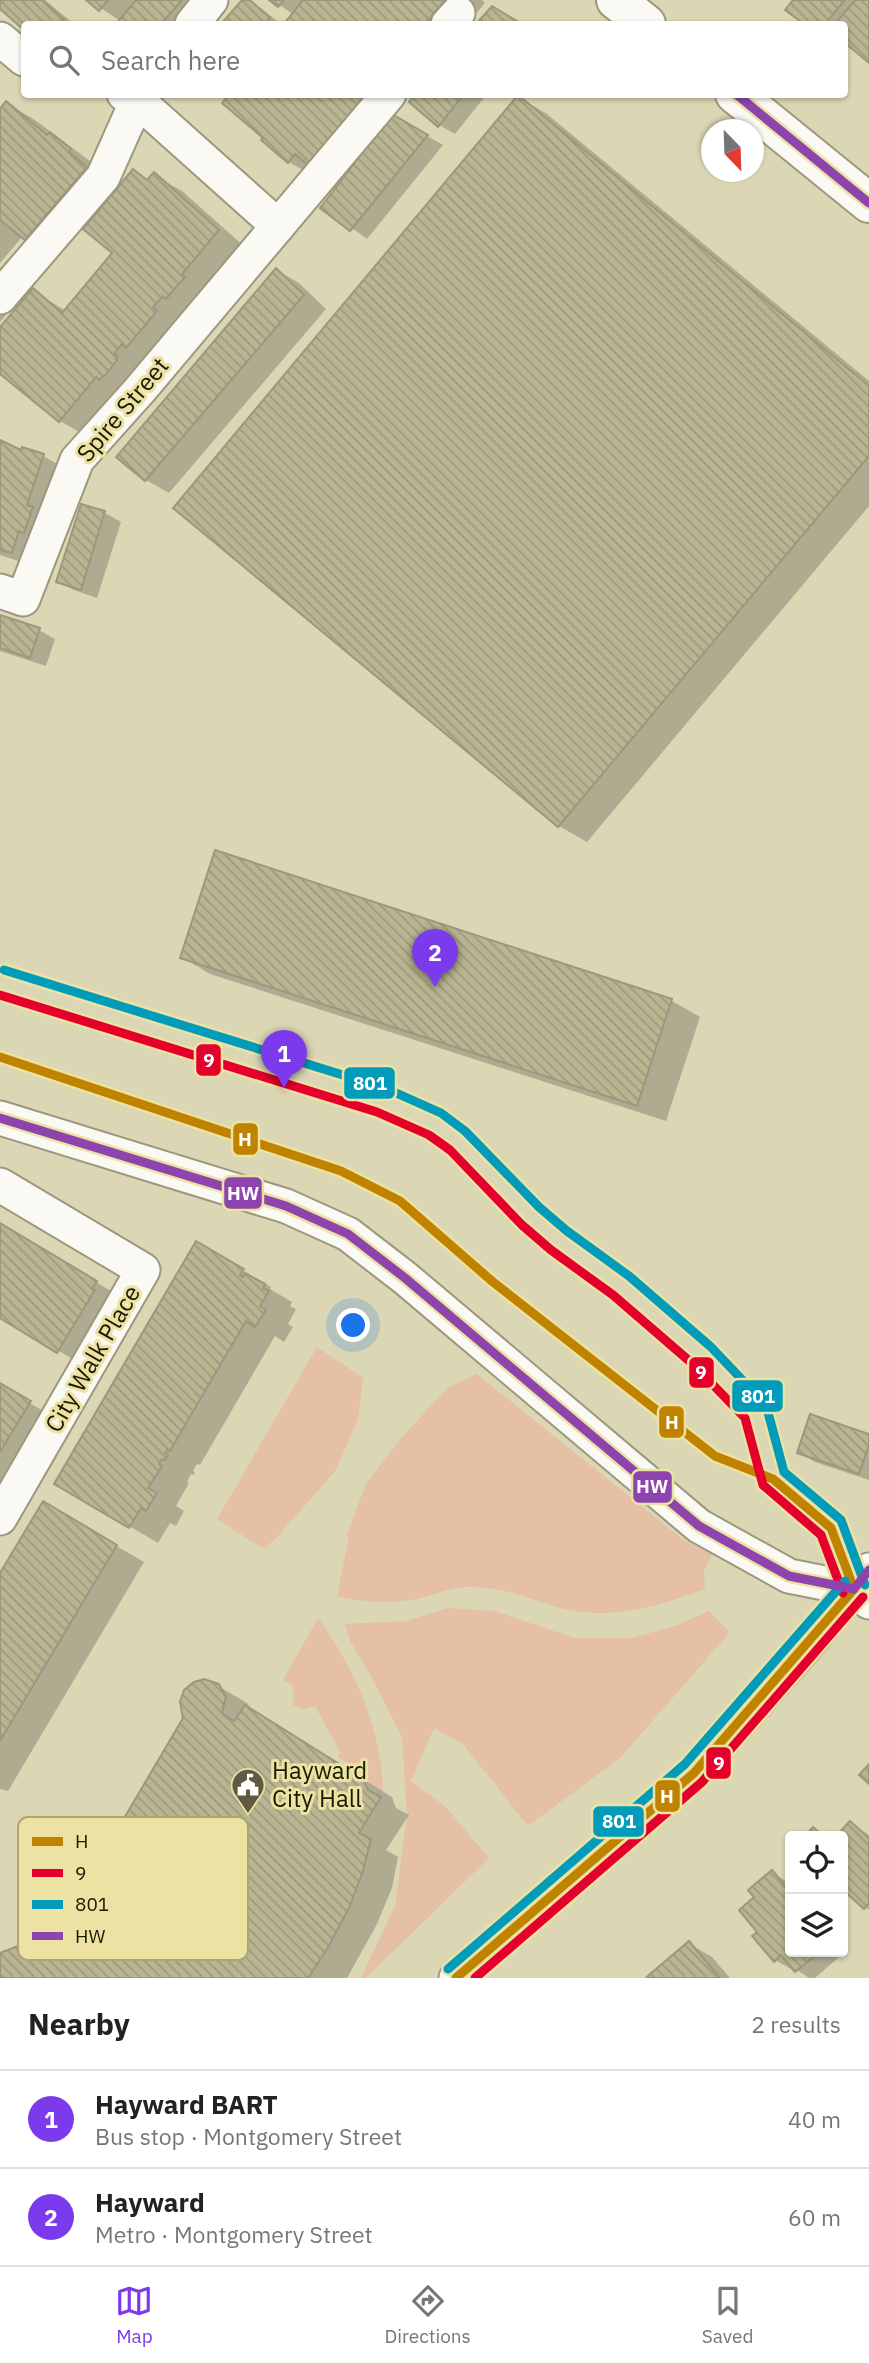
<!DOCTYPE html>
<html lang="en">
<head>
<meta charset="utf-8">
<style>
	:root { --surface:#fff; --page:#f2f2f2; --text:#222; --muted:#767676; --line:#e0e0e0; --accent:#7c3aed }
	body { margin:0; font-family:"IBM Plex Sans",sans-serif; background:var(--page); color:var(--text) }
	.controls { position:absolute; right:21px; bottom:21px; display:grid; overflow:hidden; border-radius:7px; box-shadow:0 2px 5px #0004 }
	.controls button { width:63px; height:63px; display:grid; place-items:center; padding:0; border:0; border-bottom:2px solid var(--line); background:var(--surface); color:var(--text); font:35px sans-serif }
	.compass { position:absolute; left:701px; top:119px; width:63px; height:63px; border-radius:50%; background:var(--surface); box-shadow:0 2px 5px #0004; rotate:157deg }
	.you { position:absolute; left:354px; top:1326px; width:24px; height:24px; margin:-18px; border:5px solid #fff; border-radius:50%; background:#1a73e8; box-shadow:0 0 0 10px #1a73e833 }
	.badge { display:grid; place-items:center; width:46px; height:46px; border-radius:50%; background:var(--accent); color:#fff; font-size:23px; font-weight:700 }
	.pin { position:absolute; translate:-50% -58px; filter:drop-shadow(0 2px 4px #0008) }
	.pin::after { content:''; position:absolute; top:37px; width:24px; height:21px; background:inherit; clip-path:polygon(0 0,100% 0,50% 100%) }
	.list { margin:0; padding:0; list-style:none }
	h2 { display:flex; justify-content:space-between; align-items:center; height:91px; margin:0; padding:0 28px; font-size:30px }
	h2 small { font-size:23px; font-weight:400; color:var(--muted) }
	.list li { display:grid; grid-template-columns:46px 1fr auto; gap:21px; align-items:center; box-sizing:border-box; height:98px; padding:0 28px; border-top:2px solid var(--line) }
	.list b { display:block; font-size:26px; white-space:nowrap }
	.list p { margin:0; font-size:23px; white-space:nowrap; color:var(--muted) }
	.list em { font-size:23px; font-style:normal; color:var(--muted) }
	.icon { flex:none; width:38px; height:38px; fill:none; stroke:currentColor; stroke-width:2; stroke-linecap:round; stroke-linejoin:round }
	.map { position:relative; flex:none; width:869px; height:1978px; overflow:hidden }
	.search { position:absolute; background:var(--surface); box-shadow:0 2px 5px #0004; left:21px; right:21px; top:21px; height:77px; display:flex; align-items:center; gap:18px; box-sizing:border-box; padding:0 24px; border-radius:7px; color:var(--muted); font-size:26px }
	.sheet { height:287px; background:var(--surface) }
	nav { display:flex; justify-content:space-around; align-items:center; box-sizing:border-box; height:98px; border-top:2px solid var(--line); background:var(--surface); font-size:19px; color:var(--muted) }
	nav a { display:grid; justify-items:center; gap:4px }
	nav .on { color:var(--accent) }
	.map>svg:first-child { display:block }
	.grass { fill:#e5c0a4 }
	.shadow { fill:#0003 }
	.building { fill:url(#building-back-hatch); stroke:#9c987e; stroke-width:2 }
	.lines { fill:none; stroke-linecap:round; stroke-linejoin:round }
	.street-casing { stroke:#9c987e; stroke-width:37 }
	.secondary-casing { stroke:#9c987e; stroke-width:42 }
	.street { stroke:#faf9f4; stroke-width:33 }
	.secondary { stroke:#faf9f4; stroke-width:38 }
	.bus-1-casing { stroke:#ebe2a4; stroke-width:14 }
	.bus-2-casing { stroke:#ebe2a4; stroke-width:14 }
	.bus-3-casing { stroke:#ebe2a4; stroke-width:14 }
	.bus-4-casing { stroke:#ebe2a4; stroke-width:14 }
	.bus-1 { stroke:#c08300; stroke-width:9 }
	.bus-2 { stroke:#e4002b; stroke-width:9 }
	.bus-3 { stroke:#039bba; stroke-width:9 }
	.bus-4 { stroke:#8e44ad; stroke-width:9 }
	.labels { text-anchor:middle; stroke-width:6; stroke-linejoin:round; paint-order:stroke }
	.street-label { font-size:24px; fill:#1c1902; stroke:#ebe2a4 }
	.poi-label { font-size:24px; fill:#1c1902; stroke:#ebe2a4; text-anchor:start }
	.key { fill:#ebe2a4; stroke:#ada673; stroke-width:2 }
	.key-label { font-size:19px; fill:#1c1902 }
	.line-badge { stroke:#ebe2a4; stroke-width:2.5 }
	.badge-label { font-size:19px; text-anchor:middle; font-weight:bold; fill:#fff }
</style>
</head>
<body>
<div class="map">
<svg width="869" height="1978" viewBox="0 0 869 1978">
	<defs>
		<pattern id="building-back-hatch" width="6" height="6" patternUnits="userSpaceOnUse" patternTransform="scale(1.75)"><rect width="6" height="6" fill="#b9b491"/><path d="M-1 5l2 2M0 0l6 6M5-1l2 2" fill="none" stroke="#9e9a7b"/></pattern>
	</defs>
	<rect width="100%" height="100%" fill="#dbd6b4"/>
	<g class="grass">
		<polygon points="317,1347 363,1378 358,1419 336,1470 278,1536 264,1549 217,1519"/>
		<path d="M 477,1374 L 682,1539 L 712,1554 L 704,1571 L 705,1589 C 653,1608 608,1622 553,1606 C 525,1597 499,1586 469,1587 C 452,1587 434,1595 417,1599 C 390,1604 363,1603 337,1596 L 348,1542 L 347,1534 L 366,1484 L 403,1436 L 447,1388 Z"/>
		<polygon points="448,1608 494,1611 575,1638 632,1638 678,1625 709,1611 730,1632 621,1757 528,1826 463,1744 434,1728 411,1781 445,1806 489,1858 366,1978 361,1978 395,1906 407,1816 402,1737 370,1674 350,1641 345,1624 406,1621"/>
		<path d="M 318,1618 C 354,1667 382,1730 383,1792 L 370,1784 L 364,1773 L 338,1757 L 340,1752 L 315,1706 L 304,1709 L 293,1705 L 293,1686 L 283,1680 Z"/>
	</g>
	<g class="shadow">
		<polygon points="0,0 45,0 74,24 24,24 24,27 0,7"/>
		<polygon points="89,0 205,0 184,24 121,24 120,21"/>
		<polygon points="244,0 261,8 281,24 223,24"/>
		<polygon points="272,0 482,0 485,3 467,24 286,24 293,14"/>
		<polygon points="795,0 869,0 869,60 844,24 806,24 788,9"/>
		<polygon points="224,94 381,94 393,116 443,145 367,239 323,207 377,137 375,135 317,178 289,162"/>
		<polygon points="418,94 487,94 455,134 439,125"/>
		<polygon points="519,97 547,114 869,381 869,506 587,842 559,826"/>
		<polygon points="6,103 35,120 98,167 55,255 23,236 0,263 0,111"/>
		<polygon points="134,171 149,180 154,175 182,191 246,248 88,437 60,421 0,372 0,330 33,291 66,311 114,252"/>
		<polygon points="276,270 299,283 326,309 169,493 146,480 118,457"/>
		<polygon points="0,288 17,302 0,322"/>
		<polygon points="0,441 23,452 43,456 72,472 40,568 0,555"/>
		<polygon points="82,506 105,513 121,522 97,598 74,590 58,581"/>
		<polygon points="0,617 39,630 55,639 46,666 0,651"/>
		<polygon points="216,853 672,1001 700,1017 666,1121 210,974 182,957"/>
		<polygon points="0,1224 119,1296 81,1364 0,1316"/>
		<polygon points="196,1244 271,1287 270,1289 292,1302 290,1306 296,1309 288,1324 293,1327 284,1342 275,1336 200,1465 197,1464 193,1471 195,1473 194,1475 191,1474 187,1482 189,1483 176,1506 184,1511 176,1526 170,1523 158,1543 56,1483"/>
		<polygon points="0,1386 52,1416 7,1487 0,1483"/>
		<polygon points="869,1436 869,1480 815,1462 799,1452"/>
		<polygon points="43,1503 144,1562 8,1791 0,1789 0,1576"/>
		<polygon points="218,1686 247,1703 252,1711 392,1797 396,1808 409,1815 386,1850 398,1857 392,1888 377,1924 347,1978 0,1978 0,1956 54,1941"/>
		<polygon points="850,1823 869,1835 869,1910 843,1888 843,1836 839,1836"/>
		<polygon points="772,1872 790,1884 790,1952 843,1952 843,1945 847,1950 815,1978 809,1978 793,1967 791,1969 775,1960 760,1932 757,1897"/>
		<polygon points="689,1944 712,1957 730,1978 649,1978"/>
	</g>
	<g class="building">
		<polygon points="0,0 42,0 64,19 59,24 24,24 24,30 0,9"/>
		<polygon points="86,0 108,0 99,11"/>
		<polygon points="136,0 182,0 161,24 119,24 117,23"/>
		<polygon points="242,0 250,0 270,18 264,24 221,24"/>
		<polygon points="269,0 284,0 278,7"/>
		<polygon points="303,0 445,0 425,24 284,24"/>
		<polygon points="793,0 845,0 825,24 804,24 785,10"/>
		<polygon points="855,0 869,0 869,63 844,42 844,24 835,24"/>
		<polygon points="492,6 522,24 476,24"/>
		<polygon points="229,94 360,94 363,98 308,165 295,154 288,163 261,140 263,138 222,103"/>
		<polygon points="415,94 464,94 438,127 409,102"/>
		<polygon points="518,95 869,386 869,456 558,827 173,508"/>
		<polygon points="6,101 47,135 50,132 71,149 69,152 87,167 25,240 0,220 0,109"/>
		<polygon points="392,114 428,135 350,231 320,208"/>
		<polygon points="133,169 147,180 154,172 219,230 182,274 185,277 166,299 163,296 153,307 157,311 126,348 122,344 114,354 118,356 116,359 117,360 105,375 99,380 96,377 59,422 0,374 0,327 33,288 62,313 112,253 83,229"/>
		<polygon points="276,268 304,295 145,481 116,457"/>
		<polygon points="0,440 21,450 22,447 44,454 27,505 33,507 24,533 19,531 12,553 0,550"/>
		<polygon points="81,504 105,511 81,590 56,582"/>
		<polygon points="0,615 40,628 30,658 0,648"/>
		<polygon points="215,850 672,999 637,1106 180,958"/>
		<polygon points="0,1223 97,1281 92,1289 95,1290 57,1353 0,1318"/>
		<polygon points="196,1241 244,1269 240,1275 243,1277 245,1273 265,1284 263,1288 269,1291 260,1306 266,1310 255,1327 246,1321 170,1451 168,1449 165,1453 168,1455 165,1460 162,1459 159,1464 162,1466 148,1488 157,1493 146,1511 141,1508 129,1528 54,1484"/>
		<polygon points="0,1383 31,1401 0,1452"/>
		<polygon points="810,1414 869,1434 869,1445 859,1474 797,1453"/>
		<polygon points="43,1501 117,1545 0,1741 0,1573"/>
		<polygon points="204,1679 219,1684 226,1697 222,1713 234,1721 245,1705 363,1779 368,1790 381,1797 359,1833 371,1839 363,1871 349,1908 327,1949 308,1978 0,1978 0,1954 2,1952 39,1938 53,1939 183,1718 180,1702 184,1690 194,1682"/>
		<polygon points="869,1764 869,1784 859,1775"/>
		<polygon points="850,1821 869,1838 869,1903 864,1909 843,1890 843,1836 836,1836"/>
		<polygon points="813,1827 823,1836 805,1836"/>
		<polygon points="772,1870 790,1891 790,1952 819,1952 795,1972 781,1955 774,1962 752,1936 757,1932 739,1910 754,1897 748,1890"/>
		<polygon points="689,1941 720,1978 646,1978 649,1975"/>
	</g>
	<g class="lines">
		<defs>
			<g id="street">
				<polyline points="192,24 211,0"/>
				<polyline points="448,24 458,13"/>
				<polyline points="0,39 24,59"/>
				<polyline points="124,94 136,99 278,226"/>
				<polyline points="0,297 103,177 140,94"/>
				<polyline points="0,591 23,599 77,460 139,391 389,94"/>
				<polyline points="0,1118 286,1206 348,1234 405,1278 699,1526 789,1576 854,1589 869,1602"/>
				<polyline points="0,1185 143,1270 0,1518"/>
				<polyline points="456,1978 694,1773 811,1640 869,1570"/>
			</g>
			<g id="secondary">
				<polyline points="616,0 646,24"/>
				<polyline points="735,94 869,203"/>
			</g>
		</defs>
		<use href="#street" class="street-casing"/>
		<use href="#secondary" class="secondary-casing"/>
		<use href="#street" class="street"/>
		<use href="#secondary" class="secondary"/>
		<defs>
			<g id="bus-1">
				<polyline points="0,1057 341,1171 400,1201 493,1282 715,1456 773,1479 831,1528 854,1589"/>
				<polyline points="456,1978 694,1773 854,1589"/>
			</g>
			<g id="bus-2">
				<polyline points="0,995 377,1112 429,1135 450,1150 522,1225 551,1250 613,1295 694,1365 745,1418 763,1485 821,1535 843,1593"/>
				<polyline points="475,1978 702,1782 863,1597"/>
			</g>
			<g id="bus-3">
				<polyline points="4,970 385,1088 441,1113 465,1131 539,1207 567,1231 629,1276 711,1347 766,1405 784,1472 841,1520 865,1585"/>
				<polyline points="448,1969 685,1764 845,1581"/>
			</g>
			<g id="bus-4">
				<polyline points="736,94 869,203"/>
				<polyline points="0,1118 286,1206 348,1234 405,1278 699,1526 789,1576 854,1589 869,1570"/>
			</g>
		</defs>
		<use href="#bus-1" class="bus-1-casing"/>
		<use href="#bus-2" class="bus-2-casing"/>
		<use href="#bus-3" class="bus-3-casing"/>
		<use href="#bus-4" class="bus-4-casing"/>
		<use href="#bus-1" class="bus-1"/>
		<use href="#bus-2" class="bus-2"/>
		<use href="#bus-3" class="bus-3"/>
		<use href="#bus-4" class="bus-4"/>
	</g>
	<defs>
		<symbol id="civic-pin" viewBox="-11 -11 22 30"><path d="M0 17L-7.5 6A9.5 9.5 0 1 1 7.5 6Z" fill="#5f5b40" stroke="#ebe2a4"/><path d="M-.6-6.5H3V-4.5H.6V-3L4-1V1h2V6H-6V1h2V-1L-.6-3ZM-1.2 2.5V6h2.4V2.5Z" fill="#fff"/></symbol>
	</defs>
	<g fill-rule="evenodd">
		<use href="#civic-pin" x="229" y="1766" width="38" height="52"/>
	</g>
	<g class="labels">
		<g class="street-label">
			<text transform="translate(123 410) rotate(-50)" y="8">Spire Street</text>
			<text transform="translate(93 1359) rotate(-60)" y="8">City Walk Place</text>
		</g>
		<g class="poi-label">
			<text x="272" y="1779">Hayward<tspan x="272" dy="28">City Hall</tspan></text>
		</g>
	</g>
	<rect x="18" y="1817" width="230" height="143" rx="10" class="key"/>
	<rect x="32" y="1837" width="31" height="9" fill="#c08300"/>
	<rect x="32" y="1869" width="31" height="8" fill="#e4002b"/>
	<rect x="32" y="1900" width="31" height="9" fill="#039bba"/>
	<rect x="32" y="1932" width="31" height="8" fill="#8e44ad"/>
	<g class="key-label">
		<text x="75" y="1848">H</text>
		<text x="75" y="1880">9</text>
		<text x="75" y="1911">801</text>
		<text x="75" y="1943">HW</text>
	</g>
	<g class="line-badge">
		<rect x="195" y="1043" width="27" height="34" rx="7" fill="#e4002b"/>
		<rect x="343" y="1066" width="53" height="34" rx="7" fill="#039bba"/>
		<rect x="232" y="1122" width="27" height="34" rx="7" fill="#c08300"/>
		<rect x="223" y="1176" width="40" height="34" rx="7" fill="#8e44ad"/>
		<rect x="688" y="1356" width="27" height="33" rx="7" fill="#e4002b"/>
		<rect x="731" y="1379" width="53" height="34" rx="7" fill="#039bba"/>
		<rect x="658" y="1405" width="27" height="34" rx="7" fill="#c08300"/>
		<rect x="632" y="1470" width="41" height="34" rx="7" fill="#8e44ad"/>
		<rect x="705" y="1746" width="27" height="34" rx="7" fill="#e4002b"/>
		<rect x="654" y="1779" width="27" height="34" rx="7" fill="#c08300"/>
		<rect x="592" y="1805" width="53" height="33" rx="7" fill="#039bba"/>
	</g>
	<g class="badge-label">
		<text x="209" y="1067">9</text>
		<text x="370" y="1090">801</text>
		<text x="245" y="1146">H</text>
		<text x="243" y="1200">HW</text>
		<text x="701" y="1379">9</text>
		<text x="758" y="1403">801</text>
		<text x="672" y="1429">H</text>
		<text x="652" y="1493">HW</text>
		<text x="719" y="1770">9</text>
		<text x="667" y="1803">H</text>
		<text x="619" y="1828">801</text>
	</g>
</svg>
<div class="controls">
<button><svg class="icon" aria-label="locate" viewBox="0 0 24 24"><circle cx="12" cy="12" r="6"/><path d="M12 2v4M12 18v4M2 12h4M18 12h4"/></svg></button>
<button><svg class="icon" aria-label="layers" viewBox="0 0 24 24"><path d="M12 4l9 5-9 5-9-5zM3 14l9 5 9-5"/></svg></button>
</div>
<svg class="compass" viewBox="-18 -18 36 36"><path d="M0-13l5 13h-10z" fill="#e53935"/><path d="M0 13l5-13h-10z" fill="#767676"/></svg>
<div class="you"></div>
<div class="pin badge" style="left:284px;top:1088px">1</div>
<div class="pin badge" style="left:435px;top:987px">2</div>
<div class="search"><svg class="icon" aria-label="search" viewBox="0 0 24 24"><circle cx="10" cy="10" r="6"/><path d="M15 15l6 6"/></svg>Search here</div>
</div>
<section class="sheet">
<h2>Nearby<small>2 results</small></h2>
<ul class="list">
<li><span class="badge">1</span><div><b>Hayward BART</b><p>Bus stop · Montgomery Street</p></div><em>40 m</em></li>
<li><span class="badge">2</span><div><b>Hayward</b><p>Metro · Montgomery Street</p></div><em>60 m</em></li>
</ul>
</section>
<nav>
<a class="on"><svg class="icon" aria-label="map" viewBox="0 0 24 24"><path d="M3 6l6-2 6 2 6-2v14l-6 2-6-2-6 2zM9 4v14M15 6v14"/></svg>Map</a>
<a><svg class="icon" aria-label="directions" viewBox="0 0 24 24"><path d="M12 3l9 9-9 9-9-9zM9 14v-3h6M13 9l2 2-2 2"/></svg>Directions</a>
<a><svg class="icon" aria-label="saved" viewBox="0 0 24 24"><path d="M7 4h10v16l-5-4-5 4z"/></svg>Saved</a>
</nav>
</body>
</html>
